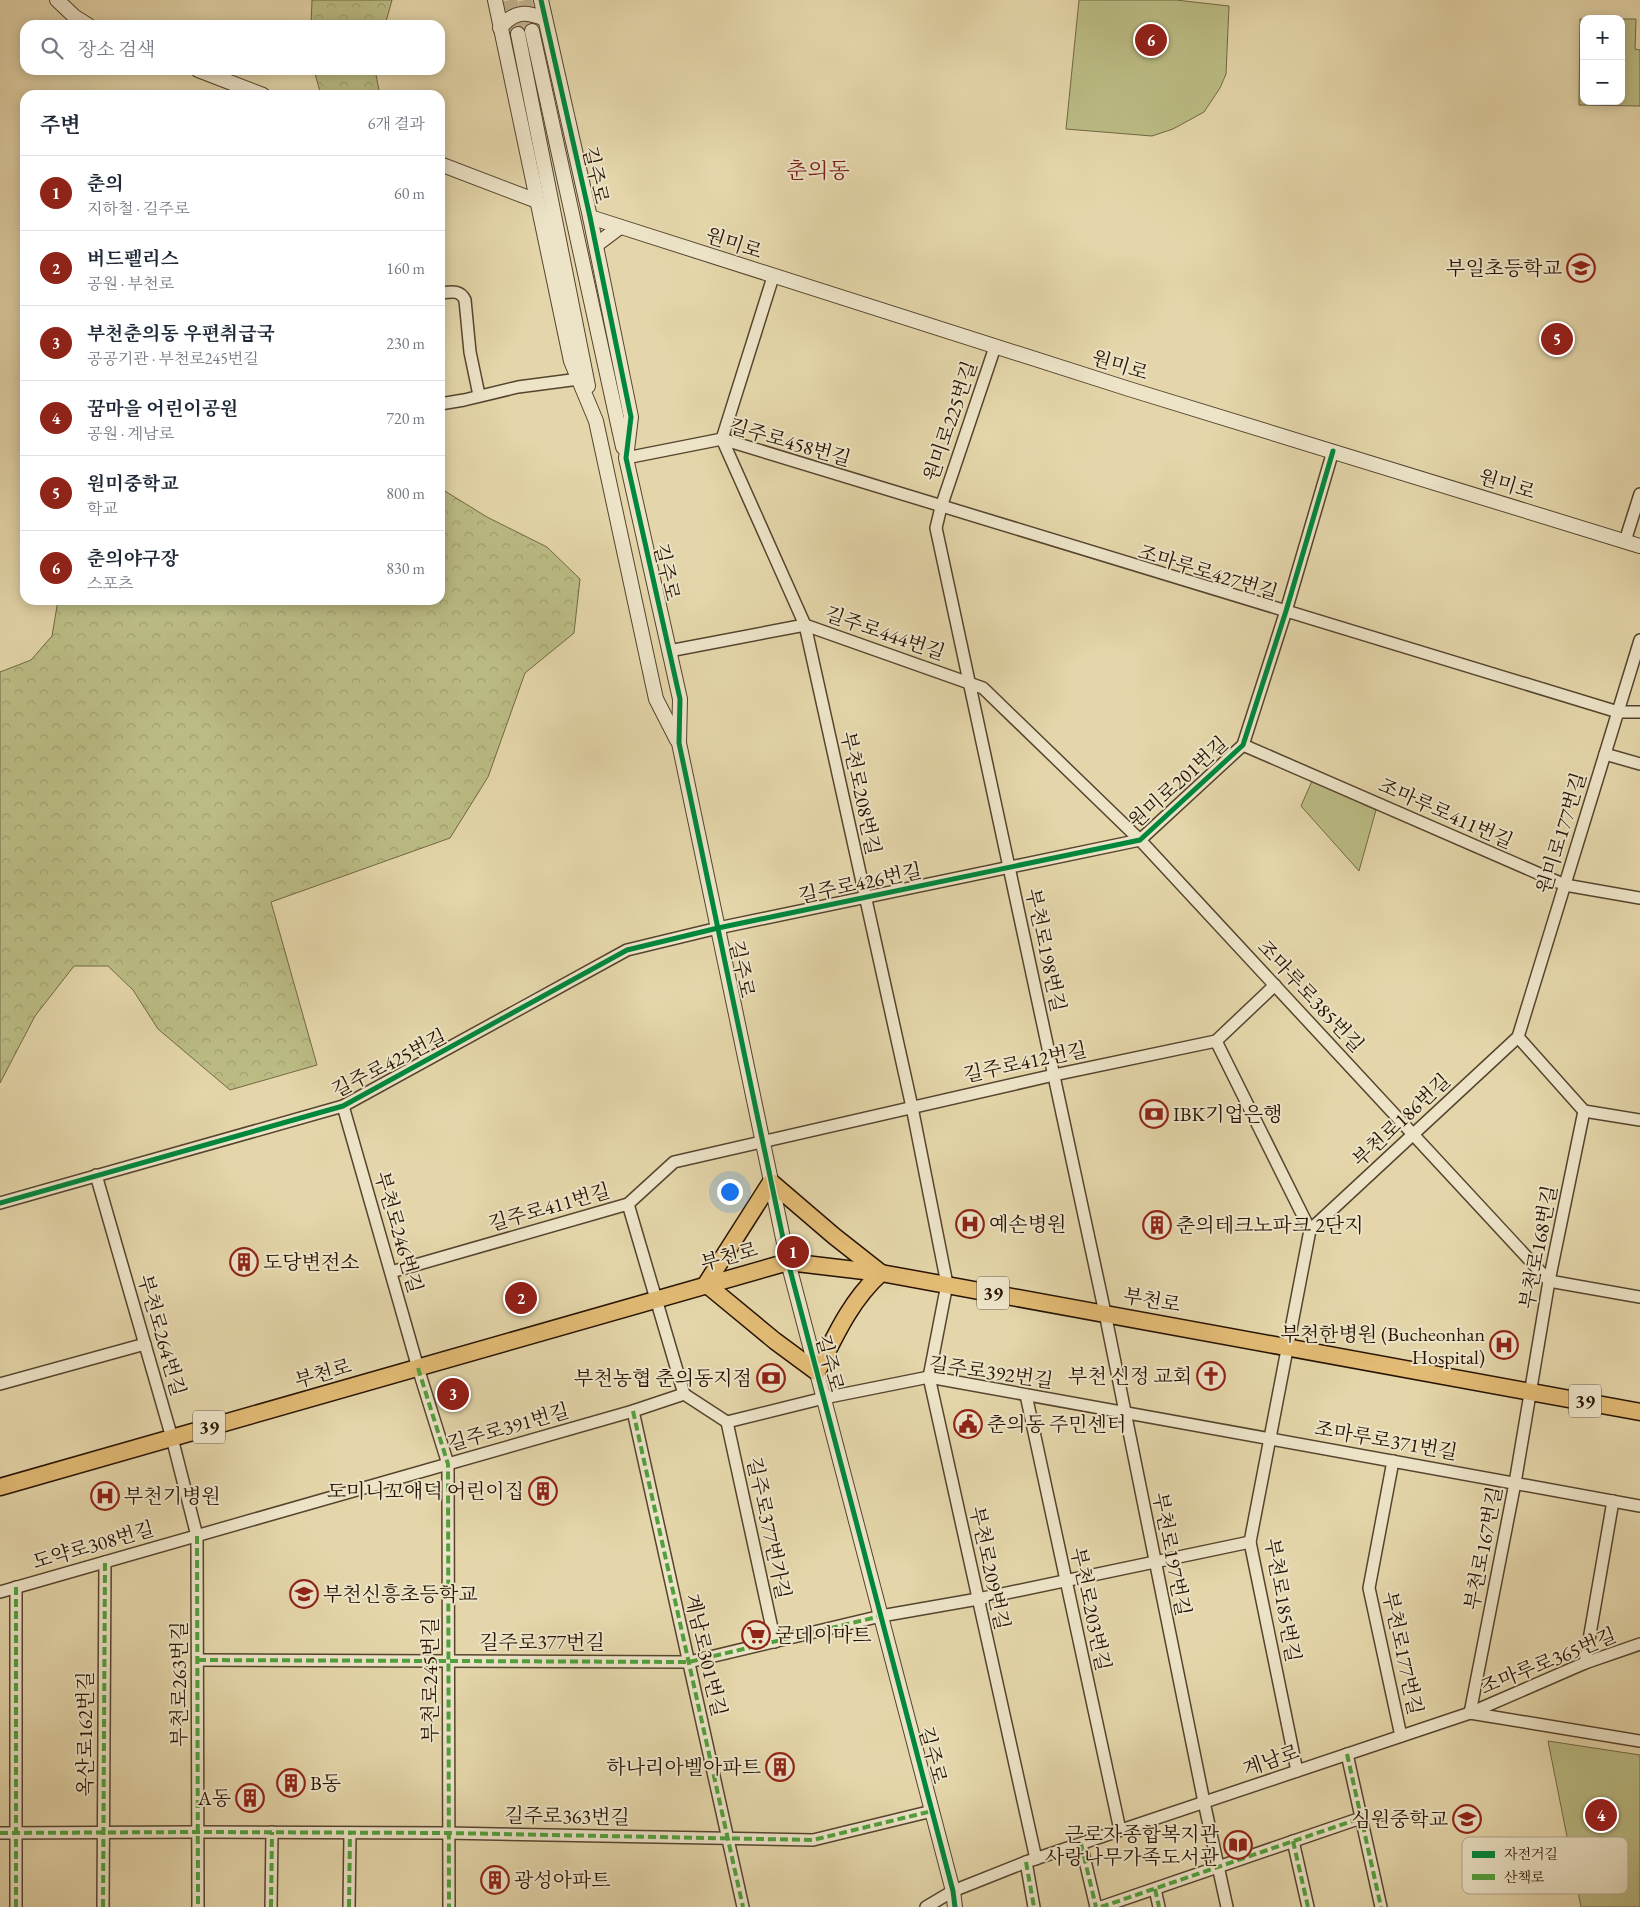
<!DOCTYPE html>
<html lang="ko">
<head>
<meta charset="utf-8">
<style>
	:root { --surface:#fff; --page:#f6f6f7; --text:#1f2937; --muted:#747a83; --line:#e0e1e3; --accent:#8f2418 }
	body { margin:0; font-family:"EB Garamond","Noto Serif KR",serif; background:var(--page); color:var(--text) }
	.controls { position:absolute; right:15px; top:15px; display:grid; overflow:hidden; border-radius:10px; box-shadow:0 2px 12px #0003 }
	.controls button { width:45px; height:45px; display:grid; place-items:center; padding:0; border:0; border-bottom:1px solid var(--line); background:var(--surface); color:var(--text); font:25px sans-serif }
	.you { position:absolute; left:729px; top:1191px; width:18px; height:18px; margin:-12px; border:4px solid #fff; border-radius:50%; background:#1a73e8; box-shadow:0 0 0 8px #1a73e833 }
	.badge { display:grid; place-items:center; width:32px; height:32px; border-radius:50%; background:var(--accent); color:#fff; font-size:16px; font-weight:700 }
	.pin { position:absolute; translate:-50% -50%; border:2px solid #fff; box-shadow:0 1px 5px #0006 }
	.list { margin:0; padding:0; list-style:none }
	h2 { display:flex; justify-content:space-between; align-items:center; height:65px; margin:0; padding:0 20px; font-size:21px }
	h2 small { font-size:16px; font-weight:400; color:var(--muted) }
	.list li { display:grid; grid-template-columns:32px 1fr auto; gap:15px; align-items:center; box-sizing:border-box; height:75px; padding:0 20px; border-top:1px solid var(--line) }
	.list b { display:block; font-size:19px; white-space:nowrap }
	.list p { margin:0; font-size:16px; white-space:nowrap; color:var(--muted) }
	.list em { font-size:16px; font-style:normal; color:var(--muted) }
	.icon { flex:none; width:28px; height:28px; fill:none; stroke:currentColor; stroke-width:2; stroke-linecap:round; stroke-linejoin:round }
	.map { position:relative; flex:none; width:1640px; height:1907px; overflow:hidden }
	.search { position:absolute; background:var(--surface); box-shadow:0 2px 12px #0003; left:20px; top:20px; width:425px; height:55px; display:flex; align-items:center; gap:12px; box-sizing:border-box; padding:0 18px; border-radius:15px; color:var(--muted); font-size:19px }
	.panel { position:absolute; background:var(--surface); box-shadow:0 2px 12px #0003; left:20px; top:90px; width:425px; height:515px; border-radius:15px }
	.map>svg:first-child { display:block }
	.forest { fill:url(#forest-crowns); stroke:#716844 }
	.park { fill:#bbbc84; stroke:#716844 }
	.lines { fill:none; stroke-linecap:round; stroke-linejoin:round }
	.tertiary-tunnel { stroke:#beaf89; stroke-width:14; stroke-dasharray:14 7; stroke-linecap:butt }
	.minor-casing { stroke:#56442d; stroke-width:14 }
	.tertiary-casing { stroke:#56442d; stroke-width:16 }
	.primary-casing { stroke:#271303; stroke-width:19 }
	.minor { stroke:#ede4c8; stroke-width:11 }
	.tertiary { stroke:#ede4c8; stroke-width:14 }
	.primary { stroke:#e2bb75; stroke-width:16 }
	.quiet { stroke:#51a03d; stroke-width:4; stroke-dasharray:8 4; stroke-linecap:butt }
	.cycleway-casing { stroke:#ede4c8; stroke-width:8 }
	.cycleway { stroke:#00873e; stroke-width:5 }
	.labels { text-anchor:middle; stroke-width:4; stroke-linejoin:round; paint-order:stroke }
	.shield { fill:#ede4c8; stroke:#62523e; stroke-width:1 }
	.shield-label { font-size:19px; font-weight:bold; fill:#271303 }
	.street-label { font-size:20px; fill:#271303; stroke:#ede4c8 }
	.poi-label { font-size:20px; fill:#271303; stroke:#ede4c8; text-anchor:start }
	.quarter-label { font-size:22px; fill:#7a1f14; stroke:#ede4c8 }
	.key { fill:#ede4c8; stroke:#b2a58d; stroke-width:1 }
	.key-label { font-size:14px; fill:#271303 }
</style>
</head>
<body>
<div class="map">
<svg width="1640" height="1907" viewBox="0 0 1640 1907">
	<defs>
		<pattern id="forest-crowns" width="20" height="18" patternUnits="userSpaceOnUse" patternTransform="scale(1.25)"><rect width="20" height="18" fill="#bbbc84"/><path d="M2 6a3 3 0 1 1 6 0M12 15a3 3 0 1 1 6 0" fill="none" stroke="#a1a170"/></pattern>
	</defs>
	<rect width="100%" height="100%" fill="#e4d6aa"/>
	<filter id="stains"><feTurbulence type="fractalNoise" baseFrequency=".004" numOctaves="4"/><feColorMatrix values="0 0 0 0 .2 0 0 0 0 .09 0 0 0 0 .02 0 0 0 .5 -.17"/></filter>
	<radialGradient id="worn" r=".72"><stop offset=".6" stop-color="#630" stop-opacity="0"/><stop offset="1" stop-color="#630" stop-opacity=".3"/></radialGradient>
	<g class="forest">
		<polygon points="312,0 392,0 385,25 311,25"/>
		<polygon points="314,70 375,70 380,95 321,95"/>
		<polygon points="440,488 487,517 547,547 580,579 574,633 525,673 488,777 450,838 271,902 317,1065 230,1090 158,1029 133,990 108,966 74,966 35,1016 0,1083 0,672 31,660 52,636 58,600 440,600"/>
	</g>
	<g class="park">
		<polygon points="1079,0 1176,0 1229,6 1226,74 1220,88 1204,112 1173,129 1152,136 1066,129"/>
		<polygon points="1580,19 1584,19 1584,101 1621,101 1621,19 1636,19 1635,49 1640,50 1640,106 1579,105"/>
		<polygon points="1312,781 1376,810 1359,871 1301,806"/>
		<polygon points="1548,1741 1640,1755 1640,1907 1581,1907"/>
	</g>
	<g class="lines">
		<g class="tertiary-tunnel">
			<polyline points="510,0 518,34"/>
			<polyline points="525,0 532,31"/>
		</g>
		<defs>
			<g id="minor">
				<polyline points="773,277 722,439 805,625 912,1107 947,1284 929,1377 1036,1859"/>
				<path d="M 440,293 C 450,292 460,289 465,300 L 470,352 L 479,395"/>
				<polyline points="995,347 941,507 936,528 1105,1313 1204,1802 1227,1907"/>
				<polyline points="440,404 464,400 518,387 579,379"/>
				<polyline points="626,458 722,439 1618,712 1640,712"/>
				<polyline points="1625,541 1640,494"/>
				<polyline points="669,651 805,625 983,688 1140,840 1549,1281 1640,1297"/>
				<polyline points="1243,745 1565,885 1640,898"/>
				<polyline points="1605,754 1640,764"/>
				<polyline points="1518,1037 1640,640"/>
				<polyline points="1518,1037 1584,1111 1640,1120"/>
				<polyline points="1216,1041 1310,1230"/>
				<polyline points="343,1106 418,1368 448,1464 449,1907"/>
				<polyline points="96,1175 172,1438 197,1536 198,1907"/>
				<polyline points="0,1203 343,1106 627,950 718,928 1140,840 1243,745 1286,611 1333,451"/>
				<polyline points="628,1204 684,1394"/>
				<polyline points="391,1272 628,1204 674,1162 1054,1075 1216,1041 1275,985"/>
				<polyline points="0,1384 145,1344"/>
				<polyline points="684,1394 727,1422 824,1398 929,1377 1640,1506"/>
				<polyline points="1026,1395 1120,1830"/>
				<polyline points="633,1411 743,1907"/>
				<polyline points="727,1422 775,1642"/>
				<polyline points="1393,1461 1369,1588 1401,1736"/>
				<polyline points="0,1592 633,1411 684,1394"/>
				<polyline points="198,1660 689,1662 881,1616 978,1599 1250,1542"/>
				<polyline points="1585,1663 1613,1501"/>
				<polyline points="1470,1713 1515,1483 1549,1281 1584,1111"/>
				<polyline points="1470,1713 1640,1741"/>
				<polyline points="1347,1754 1381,1907"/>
				<polyline points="1297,1771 1250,1542 1310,1230 1518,1037"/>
				<polyline points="0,1833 198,1832 448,1833 813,1840 932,1811"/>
				<polyline points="1293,1841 1308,1907"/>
				<polyline points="1081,1844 1096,1907"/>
				<polyline points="1026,1862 1034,1907"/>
				<polyline points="1155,1889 1159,1907"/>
				<polyline points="16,1907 16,1587"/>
				<polyline points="103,1907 105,1562"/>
				<polyline points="271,1907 272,1832"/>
				<polyline points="349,1907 350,1833"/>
				<polyline points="926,1907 953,1891 1026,1862 1470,1713 1585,1663 1640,1644"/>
				<polyline points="1101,1907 1361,1818"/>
			</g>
			<g id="tertiary">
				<polyline points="57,0 75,17 88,25"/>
				<polyline points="495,0 571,361 596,421 656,699 677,740"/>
				<polyline points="541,0 590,217 631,417 626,458 680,699 679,743 788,1262 953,1891 955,1907"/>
				<path d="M 500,28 C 514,11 525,11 545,19"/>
				<polyline points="532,31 623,447"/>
				<polyline points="518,34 588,386"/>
				<polyline points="198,70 263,95"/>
				<polyline points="440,164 537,201"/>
				<polyline points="590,217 1129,389 1640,546"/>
				<polyline points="596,245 620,227"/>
			</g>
			<g id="primary">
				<polyline points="706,1284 771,1182 834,1236 881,1273"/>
				<path d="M 706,1284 L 775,1341 L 817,1372 C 835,1336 851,1300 881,1273"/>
				<polyline points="0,1487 788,1262 881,1273 1640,1412"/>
			</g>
		</defs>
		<use href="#minor" class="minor-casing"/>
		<use href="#tertiary" class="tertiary-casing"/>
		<use href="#primary" class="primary-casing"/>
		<use href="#minor" class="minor"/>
		<use href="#tertiary" class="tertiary"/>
		<use href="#primary" class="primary"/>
		<g class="quiet">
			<polyline points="418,1368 448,1464 449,1907"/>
			<polyline points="633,1411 743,1907"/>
			<polyline points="197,1536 198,1907"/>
			<polyline points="198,1660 689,1662 881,1616"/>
			<polyline points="1347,1754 1381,1907"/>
			<polyline points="0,1833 198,1832 448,1833 813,1840 932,1811"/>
			<polyline points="1293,1841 1308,1907"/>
			<polyline points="1081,1844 1096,1907"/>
			<polyline points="1026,1862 1034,1907"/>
			<polyline points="1155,1889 1159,1907"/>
			<polyline points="16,1907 16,1587"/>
			<polyline points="103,1907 105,1562"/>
			<polyline points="271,1907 272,1832"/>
			<polyline points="349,1907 350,1833"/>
			<polyline points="1101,1907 1361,1818"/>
		</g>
		<defs>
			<g id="cycleway">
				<polyline points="541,0 590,217 631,417 626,458 680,699 679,743 788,1262 953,1891 955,1907"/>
				<polyline points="0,1203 343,1106 627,950 718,928 1140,840 1243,745 1286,611 1333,451"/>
			</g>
		</defs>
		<use href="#cycleway" class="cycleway-casing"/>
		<use href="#cycleway" class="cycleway"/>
	</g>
	<defs>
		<symbol id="school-ring" viewBox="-11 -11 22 22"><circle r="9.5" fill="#ede4c8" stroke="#8f2418" stroke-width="1.5"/><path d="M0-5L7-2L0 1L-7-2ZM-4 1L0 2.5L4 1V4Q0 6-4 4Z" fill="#8f2418"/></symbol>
		<symbol id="bank-ring" viewBox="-11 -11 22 22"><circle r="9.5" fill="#ede4c8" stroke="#8f2418" stroke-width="1.5"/><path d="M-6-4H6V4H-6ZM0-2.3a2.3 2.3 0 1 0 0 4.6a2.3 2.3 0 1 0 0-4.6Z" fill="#8f2418"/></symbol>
		<symbol id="hospital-ring" viewBox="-11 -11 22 22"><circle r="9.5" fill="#ede4c8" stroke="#8f2418" stroke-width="1.5"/><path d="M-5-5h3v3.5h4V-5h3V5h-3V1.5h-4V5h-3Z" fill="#8f2418"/></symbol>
		<symbol id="building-ring" viewBox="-11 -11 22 22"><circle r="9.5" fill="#ede4c8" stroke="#8f2418" stroke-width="1.5"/><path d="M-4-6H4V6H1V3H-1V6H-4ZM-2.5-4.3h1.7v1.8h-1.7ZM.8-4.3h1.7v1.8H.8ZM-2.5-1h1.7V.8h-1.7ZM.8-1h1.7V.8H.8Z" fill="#8f2418"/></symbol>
		<symbol id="church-ring" viewBox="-11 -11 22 22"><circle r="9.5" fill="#ede4c8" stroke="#8f2418" stroke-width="1.5"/><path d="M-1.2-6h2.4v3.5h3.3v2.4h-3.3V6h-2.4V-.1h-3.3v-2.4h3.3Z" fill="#8f2418"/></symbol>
		<symbol id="civic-ring" viewBox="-11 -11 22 22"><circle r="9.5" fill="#ede4c8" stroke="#8f2418" stroke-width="1.5"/><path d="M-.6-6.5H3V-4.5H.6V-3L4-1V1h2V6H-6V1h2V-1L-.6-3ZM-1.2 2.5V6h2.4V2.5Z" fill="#8f2418"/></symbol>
		<symbol id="supermarket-ring" viewBox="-11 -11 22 22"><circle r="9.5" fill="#ede4c8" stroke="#8f2418" stroke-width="1.5"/><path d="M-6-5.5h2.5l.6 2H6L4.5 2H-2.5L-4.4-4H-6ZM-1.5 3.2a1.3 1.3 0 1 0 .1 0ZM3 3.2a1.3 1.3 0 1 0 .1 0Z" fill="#8f2418"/></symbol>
		<symbol id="library-ring" viewBox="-11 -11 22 22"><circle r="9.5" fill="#ede4c8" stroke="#8f2418" stroke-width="1.5"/><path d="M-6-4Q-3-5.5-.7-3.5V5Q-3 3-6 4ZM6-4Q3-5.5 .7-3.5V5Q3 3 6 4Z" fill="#8f2418"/></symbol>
	</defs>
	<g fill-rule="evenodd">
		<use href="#school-ring" x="1565" y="252" width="32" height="32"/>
		<use href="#bank-ring" x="1138" y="1098" width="32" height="32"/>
		<use href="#hospital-ring" x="954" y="1208" width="32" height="32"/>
		<use href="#building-ring" x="1141" y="1209" width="32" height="32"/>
		<use href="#building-ring" x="228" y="1246" width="32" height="32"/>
		<use href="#hospital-ring" x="1488" y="1329" width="32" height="32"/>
		<use href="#church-ring" x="1195" y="1360" width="32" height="32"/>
		<use href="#bank-ring" x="755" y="1362" width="32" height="32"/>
		<use href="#civic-ring" x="952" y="1408" width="32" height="32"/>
		<use href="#building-ring" x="527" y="1475" width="32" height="32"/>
		<use href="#hospital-ring" x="89" y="1480" width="32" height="32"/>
		<use href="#school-ring" x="288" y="1578" width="32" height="32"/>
		<use href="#supermarket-ring" x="740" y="1619" width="32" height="32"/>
		<use href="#building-ring" x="764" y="1751" width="32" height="32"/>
		<use href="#building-ring" x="275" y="1767" width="32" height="32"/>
		<use href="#building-ring" x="234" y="1782" width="32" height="32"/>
		<use href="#school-ring" x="1451" y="1803" width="32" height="32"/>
		<use href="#library-ring" x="1222" y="1829" width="32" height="32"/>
		<use href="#building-ring" x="479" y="1864" width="32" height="32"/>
	</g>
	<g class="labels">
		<g class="shield">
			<rect x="977" y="1276.5" width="32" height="33" rx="4"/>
			<rect x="1569" y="1384.5" width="32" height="33" rx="4"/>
			<rect x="193" y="1410.5" width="32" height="33" rx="4"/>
		</g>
		<g class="shield-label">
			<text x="993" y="1300">39</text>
			<text x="1585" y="1408">39</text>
			<text x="209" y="1434">39</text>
		</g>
		<g class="street-label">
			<text transform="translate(596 175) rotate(77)" y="7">길주로</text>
			<text transform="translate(734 243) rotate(18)" y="7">원미로</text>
			<text transform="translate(1120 365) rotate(17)" y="7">원미로</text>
			<text transform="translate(950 421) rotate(-71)" y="7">원미로225번길</text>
			<text transform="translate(790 442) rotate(16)" y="7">길주로458번길</text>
			<text transform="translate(1507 484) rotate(17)" y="7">원미로</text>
			<text transform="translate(667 572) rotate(77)" y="7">길주로</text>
			<text transform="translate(1208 572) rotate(17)" y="7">조마루로427번길</text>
			<text transform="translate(885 633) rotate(19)" y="7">길주로444번길</text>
			<text transform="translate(1178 782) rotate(-42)" y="7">원미로201번길</text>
			<text transform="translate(861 793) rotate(78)" y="7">부천로208번길</text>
			<text transform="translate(1446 813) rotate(24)" y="7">조마루로411번길</text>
			<text transform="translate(1561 833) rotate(-73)" y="7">원미로177번길</text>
			<text transform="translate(860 883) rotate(-12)" y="7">길주로426번길</text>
			<text transform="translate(1046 950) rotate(78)" y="7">부천로198번길</text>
			<text transform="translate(742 969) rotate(78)" y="7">길주로</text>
			<text transform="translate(1311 996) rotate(47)" y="7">조마루로385번길</text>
			<text transform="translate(1025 1062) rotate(-12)" y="7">길주로412번길</text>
			<text transform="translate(389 1063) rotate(-27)" y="7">길주로425번길</text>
			<text transform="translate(1401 1120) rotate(-43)" y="7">부천로186번길</text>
			<text transform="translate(549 1207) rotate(-16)" y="7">길주로411번길</text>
			<text transform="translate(399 1232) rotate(74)" y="7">부천로246번길</text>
			<text transform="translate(1538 1247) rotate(-79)" y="7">부천로168번길</text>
			<text transform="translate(729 1256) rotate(-15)" y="7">부천로</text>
			<text transform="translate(1152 1300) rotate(10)" y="7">부천로</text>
			<text transform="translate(162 1335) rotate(74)" y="7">부천로264번길</text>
			<text transform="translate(830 1363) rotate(75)" y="7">길주로</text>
			<text transform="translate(991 1372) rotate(8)" y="7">길주로392번길</text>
			<text transform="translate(323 1373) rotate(-16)" y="7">부천로</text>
			<text transform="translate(508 1427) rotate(-16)" y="7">길주로391번길</text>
			<text transform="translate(1386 1440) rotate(10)" y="7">조마루로371번길</text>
			<text transform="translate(769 1528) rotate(78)" y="7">길주로377번가길</text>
			<text transform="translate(93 1545) rotate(-16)" y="7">도약로308번길</text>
			<text transform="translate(1483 1548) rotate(-79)" y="7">부천로167번길</text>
			<text transform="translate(1172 1554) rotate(79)" y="7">부천로197번길</text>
			<text transform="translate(990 1568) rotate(78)" y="7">부천로209번길</text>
			<text transform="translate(1283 1600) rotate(80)" y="7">부천로185번길</text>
			<text transform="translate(1091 1609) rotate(78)" y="7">부천로203번길</text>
			<text x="542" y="1649">길주로377번길</text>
			<text transform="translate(1403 1653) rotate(78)" y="7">부천로177번길</text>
			<text transform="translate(706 1655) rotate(77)" y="7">계남로301번길</text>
			<text transform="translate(1548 1661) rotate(-22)" y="7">조마루로365번길</text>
			<text transform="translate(430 1680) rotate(-90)" y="7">부천로245번길</text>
			<text transform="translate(179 1684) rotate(-90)" y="7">부천로263번길</text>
			<text transform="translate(85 1734) rotate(-90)" y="7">옥산로162번길</text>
			<text transform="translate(933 1755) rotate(75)" y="7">길주로</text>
			<text transform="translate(1271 1760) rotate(-19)" y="7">계남로</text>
			<text transform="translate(567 1816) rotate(1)" y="7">길주로363번길</text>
		</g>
		<g class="poi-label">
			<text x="1562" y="275" text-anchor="end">부일초등학교</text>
			<text x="1173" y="1121">IBK기업은행</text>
			<text x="989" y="1231">예손병원</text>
			<text x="1176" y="1232">춘의테크노파크 2단지</text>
			<text x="263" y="1269">도당변전소</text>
			<text x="1485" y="1341" text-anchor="end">부천한병원 (Bucheonhan<tspan x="1485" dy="23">Hospital)</tspan></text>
			<text x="1192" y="1383" text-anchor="end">부천 신정 교회</text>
			<text x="752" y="1385" text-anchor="end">부천농협 춘의동지점</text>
			<text x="987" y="1431">춘의동 주민센터</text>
			<text x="524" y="1498" text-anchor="end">도미니꼬애덕 어린이집</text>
			<text x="124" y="1503">부천기병원</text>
			<text x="323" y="1601">부천신흥초등학교</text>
			<text x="775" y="1642">굳데이마트</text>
			<text x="761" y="1774" text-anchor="end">하나리아벨아파트</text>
			<text x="310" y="1790">B동</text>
			<text x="231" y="1805" text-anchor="end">A동</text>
			<text x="1448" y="1826" text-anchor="end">심원중학교</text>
			<text x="1219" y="1841" text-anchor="end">근로자종합복지관<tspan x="1219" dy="23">사랑나무가족도서관</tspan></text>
			<text x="514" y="1887">광성아파트</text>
		</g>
		<g class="quarter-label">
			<text x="818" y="178">춘의동</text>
		</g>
	</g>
	<rect x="1462" y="1837" width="166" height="57" rx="8" class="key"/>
	<rect x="1472" y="1851" width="23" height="7" fill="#00873e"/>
	<rect x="1472" y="1874" width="23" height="6" fill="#51a03d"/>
	<g class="key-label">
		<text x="1504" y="1859">자전거길</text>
		<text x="1504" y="1882">산책로</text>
	</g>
	<rect width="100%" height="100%" filter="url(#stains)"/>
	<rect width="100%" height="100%" fill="url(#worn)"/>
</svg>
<div class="controls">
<button>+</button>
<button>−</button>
</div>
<div class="you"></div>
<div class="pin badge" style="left:793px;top:1252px">1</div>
<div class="pin badge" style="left:521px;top:1298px">2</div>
<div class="pin badge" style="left:453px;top:1394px">3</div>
<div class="pin badge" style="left:1601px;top:1815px">4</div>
<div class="pin badge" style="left:1557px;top:339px">5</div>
<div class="pin badge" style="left:1151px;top:40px">6</div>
<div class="search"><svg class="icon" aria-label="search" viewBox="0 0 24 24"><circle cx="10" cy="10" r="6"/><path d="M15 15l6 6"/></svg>장소 검색</div>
<section class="panel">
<h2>주변<small>6개 결과</small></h2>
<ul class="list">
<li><span class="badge">1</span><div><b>춘의</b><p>지하철 · 길주로</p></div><em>60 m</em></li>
<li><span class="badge">2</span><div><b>버드펠리스</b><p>공원 · 부천로</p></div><em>160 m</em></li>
<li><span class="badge">3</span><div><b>부천춘의동 우편취급국</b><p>공공기관 · 부천로245번길</p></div><em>230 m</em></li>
<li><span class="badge">4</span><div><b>꿈마을 어린이공원</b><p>공원 · 계남로</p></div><em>720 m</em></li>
<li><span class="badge">5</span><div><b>원미중학교</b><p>학교</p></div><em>800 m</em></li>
<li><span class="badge">6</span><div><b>춘의야구장</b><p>스포츠</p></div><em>830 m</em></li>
</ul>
</section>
</div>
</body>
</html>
